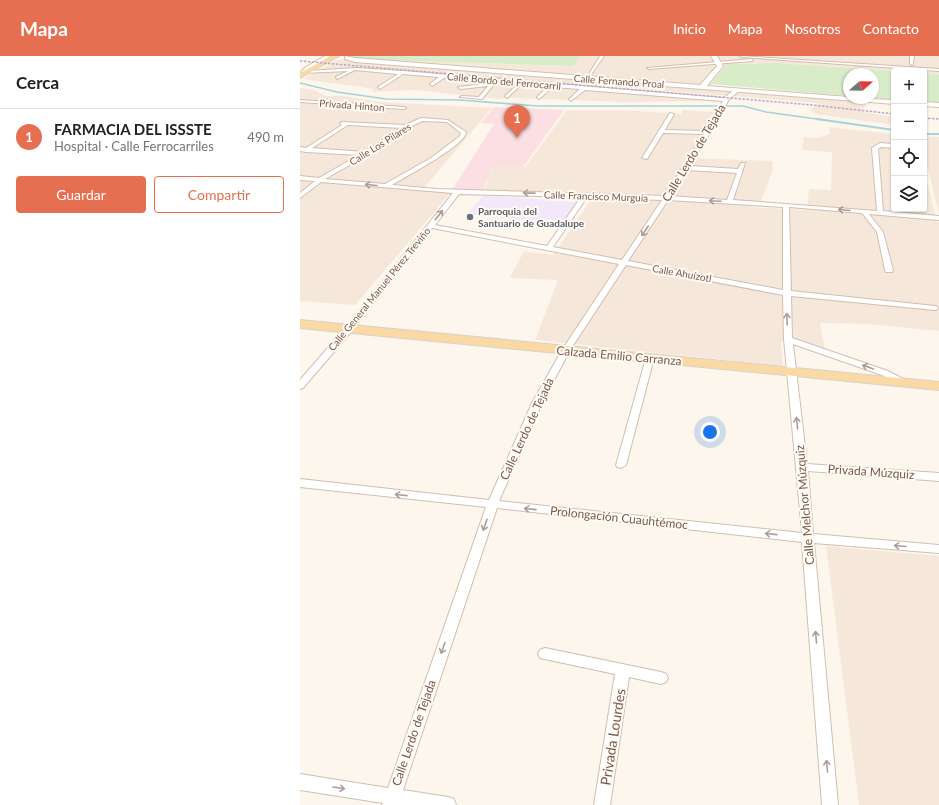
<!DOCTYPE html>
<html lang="es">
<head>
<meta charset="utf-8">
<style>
	:root { --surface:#fff; --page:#f6f6f6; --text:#222; --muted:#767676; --line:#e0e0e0; --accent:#e76f51 }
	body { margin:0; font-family:Lato,sans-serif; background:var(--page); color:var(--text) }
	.controls { position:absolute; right:12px; top:12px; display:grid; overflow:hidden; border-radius:4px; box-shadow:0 1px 3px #0004 }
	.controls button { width:36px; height:36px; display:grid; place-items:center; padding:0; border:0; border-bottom:1px solid var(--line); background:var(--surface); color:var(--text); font:20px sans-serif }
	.compass { position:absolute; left:543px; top:12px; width:36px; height:36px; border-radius:50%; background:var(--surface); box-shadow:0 1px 3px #0004; rotate:70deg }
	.you { position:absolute; left:410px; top:376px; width:14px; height:14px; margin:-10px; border:3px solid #fff; border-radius:50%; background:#1a73e8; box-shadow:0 0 0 6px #1a73e833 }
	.badge { display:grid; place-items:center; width:26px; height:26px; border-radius:50%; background:var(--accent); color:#fff; font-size:13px; font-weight:700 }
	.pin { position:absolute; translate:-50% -33px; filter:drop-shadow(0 1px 2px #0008) }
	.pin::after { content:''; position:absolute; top:21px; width:14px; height:12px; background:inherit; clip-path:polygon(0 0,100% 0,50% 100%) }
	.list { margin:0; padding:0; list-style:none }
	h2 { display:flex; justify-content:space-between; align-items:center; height:52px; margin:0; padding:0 16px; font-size:17px }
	h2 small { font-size:13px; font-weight:400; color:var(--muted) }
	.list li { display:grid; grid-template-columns:26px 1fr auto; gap:12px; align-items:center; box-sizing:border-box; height:56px; padding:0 16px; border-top:1px solid var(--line) }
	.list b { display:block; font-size:15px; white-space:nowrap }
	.list p { margin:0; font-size:13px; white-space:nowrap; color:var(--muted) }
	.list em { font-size:13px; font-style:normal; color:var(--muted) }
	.actions { display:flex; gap:8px; padding:12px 16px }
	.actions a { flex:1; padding:9px 0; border:1px solid var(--accent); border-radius:4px; text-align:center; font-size:14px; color:var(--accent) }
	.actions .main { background:var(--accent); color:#fff }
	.icon { flex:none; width:22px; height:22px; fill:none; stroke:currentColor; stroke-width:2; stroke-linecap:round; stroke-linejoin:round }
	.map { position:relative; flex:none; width:639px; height:749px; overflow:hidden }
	header { display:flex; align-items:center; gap:24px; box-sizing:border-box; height:56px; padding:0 20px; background:var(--accent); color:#fff }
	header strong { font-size:19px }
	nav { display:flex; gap:22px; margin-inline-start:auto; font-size:14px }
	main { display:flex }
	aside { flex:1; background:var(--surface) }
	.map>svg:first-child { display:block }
	.residential { fill:#f5e8da }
	.education { fill:#f3e8fa }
	.medical { fill:#fbdfe3 }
	.green { fill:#d8ecc9 }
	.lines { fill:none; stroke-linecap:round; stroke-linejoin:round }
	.stream-far1 { stroke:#a5d3da; stroke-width:1.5 }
	.stream { stroke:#a5d3da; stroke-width:2 }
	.street-casing { stroke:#d1beb0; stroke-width:2 }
	.secondary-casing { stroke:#d6c0b0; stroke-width:2 }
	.primary-casing { stroke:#dad1cd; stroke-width:2 }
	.street { fill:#fff; fill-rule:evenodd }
	.secondary { fill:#fff; fill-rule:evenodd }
	.primary { fill:#fbd9a5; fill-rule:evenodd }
	.rail { stroke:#b9a8c9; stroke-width:1.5; stroke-dasharray:2.5 1.5; stroke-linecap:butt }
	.oneway { stroke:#af9d94 }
	.worship-dot { fill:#6b7280; stroke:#fffaf3; stroke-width:1.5 }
	.labels { text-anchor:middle; stroke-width:4; stroke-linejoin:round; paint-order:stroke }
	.far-street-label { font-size:10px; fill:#7a5c4d; stroke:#fffaf3 }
	.far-worship-label { font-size:10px; font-weight:bold; fill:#5b616d; stroke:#fffaf3; text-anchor:start }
	.street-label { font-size:12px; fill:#7a5c4d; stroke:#fffaf3 }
	.near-street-label { font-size:14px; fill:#7a5c4d; stroke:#fffaf3 }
</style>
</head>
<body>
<header>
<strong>Mapa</strong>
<nav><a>Inicio</a><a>Mapa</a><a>Nosotros</a><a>Contacto</a></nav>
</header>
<main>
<aside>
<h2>Cerca<small></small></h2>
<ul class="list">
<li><span class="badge">1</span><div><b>FARMACIA DEL ISSSTE</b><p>Hospital · Calle Ferrocarriles</p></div><em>490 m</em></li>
</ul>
<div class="actions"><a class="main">Guardar</a><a>Compartir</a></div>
</aside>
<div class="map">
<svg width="639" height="749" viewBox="0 0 639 749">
	<rect width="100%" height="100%" fill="#fdf6ec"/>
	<g class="residential">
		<polygon points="280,0 639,0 639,19 624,17 624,15 594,15 477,7 427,8 409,33 567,46 562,56 594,61 594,69 515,58 509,53 515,51 518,47 341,33 351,26 305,22 296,34 423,45 322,46 217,42 198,43 116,34 71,36 74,33 3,23 37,4 54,3 273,10"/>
		<polygon points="0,32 15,34 26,40 43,40 81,46 192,52 124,132 149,135 184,134 193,110 225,111 267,54 322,54 381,58 382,54 414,56 392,102 472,105 473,114 461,145 450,151 507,154 509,133 531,134 532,96 502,94 504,81 518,82 530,78 529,71 594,78 594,153 624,153 624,113 637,166 639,166 639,275 568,268 520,267 525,294 494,285 481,285 483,310 235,284 258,224 210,222 224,195 253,199 292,142 149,139 55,249 0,245"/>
		<polygon points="624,80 639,81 639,158 624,97"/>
		<polygon points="526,490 639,500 639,749 559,749"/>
	</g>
	<polygon class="education" points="183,139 277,146 262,169 168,158"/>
	<polygon class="medical" points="194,51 264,54 223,111 193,110 183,134 152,134 194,68 181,67"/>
	<g class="green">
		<polygon points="52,0 280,0 273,10 54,3"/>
		<polygon points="477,7 594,15 594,44 573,42 573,18 549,18 549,40 411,28 427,8"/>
		<polygon points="624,17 639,19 639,48 624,46"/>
	</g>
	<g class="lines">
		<polyline class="stream-far1" points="0,27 37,36 86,43 159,44 238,50 443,50 466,56 524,64"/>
		<g class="stream">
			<polyline points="517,63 594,74"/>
			<polyline points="624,78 639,78"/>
		</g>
		<defs>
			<g id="street">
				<path d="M 25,0 L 30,0 L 7,15 L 56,12 L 103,15 L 424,42 L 435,33 L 439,33 L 439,35 L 429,43 L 423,55 L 390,110 L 438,113 L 441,107 L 445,107 L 433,144 L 577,155 L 572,92 L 580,87 L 594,88 L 594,92 L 581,91 L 578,93 L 583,155 L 639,160 L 639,164 L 569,158 L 583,176 L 593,214 L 592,216 L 586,216 L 585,214 L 577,176 L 562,157 L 489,151 L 491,235 L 635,250 L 639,252 L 635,254 L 491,240 L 492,282 L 588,315 L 609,326 L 604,329 L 601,328 L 582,319 L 493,288 L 507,408 L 639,417 L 639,425 L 508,415 L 513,478 L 639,489 L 639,497 L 514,487 L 538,749 L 522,749 L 502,486 L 197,452 L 103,734 L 148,741 L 154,743 L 156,749 L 82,749 L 83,747 L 0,734 L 0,718 L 88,732 L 186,451 L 0,431 L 0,423 L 189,444 L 232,347 L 262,294 L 319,208 L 132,172 L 51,276 L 3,332 L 0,333 L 0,324 L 45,272 L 153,137 L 21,126 L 0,142 L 0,137 L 15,125 L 0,124 L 0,120 L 19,122 L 59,99 L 6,96 L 0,95 L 0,91 L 6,92 L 42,69 L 40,67 L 42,66 L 105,69 L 121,62 L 148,64 L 166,76 C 166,89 105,121 92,129 L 136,133 L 364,140 L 404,78 L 363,77 L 347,103 L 342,102 L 370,57 L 374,58 L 365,74 L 406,75 L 423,45 L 285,34 L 271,45 L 269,43 L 280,33 L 253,31 L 239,43 L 237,41 L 248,30 L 222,28 L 207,42 L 205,40 L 218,28 L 144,22 L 132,30 L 130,28 L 139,21 L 103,18 L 80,33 L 78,31 L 98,18 L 55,14 L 37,23 L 36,21 L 48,15 L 3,17 L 1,16 L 6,11 ZM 122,65 L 147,66 L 161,77 L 160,80 L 131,102 L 85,128 L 25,123 L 80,92 L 108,72 ZM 48,69 L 101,72 L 64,96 L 12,92 ZM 388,114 L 437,117 L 427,144 L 370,140 ZM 159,138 L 281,141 L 247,190 L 135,169 ZM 287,141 L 362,144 L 322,204 L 253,191 ZM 368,144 L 483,151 L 483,234 L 328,205 ZM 326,209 L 483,239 L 484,283 L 502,477 L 199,445 L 242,347 L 270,294 Z"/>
				<polygon points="300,0 304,0 288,23 286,23"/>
				<polygon points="440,0 639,13 639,15 442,1"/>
				<polygon points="610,0 614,0 613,9 610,8"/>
				<polygon points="453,3 452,5 349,13 347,12"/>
				<polygon points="195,27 182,43 160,41 162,40 179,41 188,30 160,33 158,31"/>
				<polygon points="0,44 104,51 106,52 104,53 0,46"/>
				<polygon points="350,299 354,302 326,409 321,412 317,411 316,409 346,302"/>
				<polygon points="245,592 361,616 366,618 368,622 366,626 361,628 329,621 310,749 294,749 315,618 240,602 238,598 240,594"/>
			</g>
			<g id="secondary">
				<polygon points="45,0 55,2 400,29 417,10 411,0 417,0 423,10 407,30 549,41 549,42 594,44 594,48 55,6 45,3"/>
				<polygon points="624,46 639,47 639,51 624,50"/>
			</g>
			<g id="primary">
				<polygon points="31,0 39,0 0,22 0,17"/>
				<polygon points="0,264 639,326 639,334 0,272"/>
			</g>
		</defs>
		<use href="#street" class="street-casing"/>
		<use href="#secondary" class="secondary-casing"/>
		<use href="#primary" class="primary-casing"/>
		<use href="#street" class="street"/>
		<use href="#secondary" class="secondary"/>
		<use href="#primary" class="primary"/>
		<g class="rail">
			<polyline points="0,5 512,49 594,58"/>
			<polyline points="624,62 639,63"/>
		</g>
	</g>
	<defs><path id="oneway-shaft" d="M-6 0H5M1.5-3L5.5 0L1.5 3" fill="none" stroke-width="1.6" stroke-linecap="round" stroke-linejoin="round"/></defs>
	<g class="oneway">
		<use href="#oneway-shaft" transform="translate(71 129) rotate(-175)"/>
		<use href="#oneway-shaft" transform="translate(229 137) rotate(-179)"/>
		<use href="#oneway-shaft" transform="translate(415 145) rotate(-177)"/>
		<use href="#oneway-shaft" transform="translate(544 154) rotate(-175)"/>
		<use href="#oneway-shaft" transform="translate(139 159) rotate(-52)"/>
		<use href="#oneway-shaft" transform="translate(345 175) rotate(123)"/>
		<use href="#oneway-shaft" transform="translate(487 263) rotate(-92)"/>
		<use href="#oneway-shaft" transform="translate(568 311) rotate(-161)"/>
		<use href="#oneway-shaft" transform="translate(497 367) rotate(-96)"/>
		<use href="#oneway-shaft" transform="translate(101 439) rotate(-174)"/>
		<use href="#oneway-shaft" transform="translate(230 453) rotate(-174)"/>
		<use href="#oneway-shaft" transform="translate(185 469) rotate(109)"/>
		<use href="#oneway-shaft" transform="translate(471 478) rotate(-174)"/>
		<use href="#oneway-shaft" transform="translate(600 490) rotate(-175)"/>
		<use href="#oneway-shaft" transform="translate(516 581) rotate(-95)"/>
		<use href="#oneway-shaft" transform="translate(143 592) rotate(109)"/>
		<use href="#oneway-shaft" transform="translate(527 710) rotate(-95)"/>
		<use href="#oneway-shaft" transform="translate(39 732) rotate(9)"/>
	</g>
	<circle class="worship-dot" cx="170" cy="161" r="4"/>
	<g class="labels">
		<g class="far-street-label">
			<text transform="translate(204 25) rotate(5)" y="4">Calle Bordo del Ferrocarril</text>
			<text transform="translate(319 25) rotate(4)" y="4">Calle Fernando Proal</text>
			<text transform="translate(52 49) rotate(4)" y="4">Privada Hinton</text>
			<text transform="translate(80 88) rotate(-32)" y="4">Calle Los Pilares</text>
			<text transform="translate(296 140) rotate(2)" y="4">Calle Francisco Murguía</text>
			<text transform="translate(382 217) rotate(10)" y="4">Calle Ahuízotl</text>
			<text transform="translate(79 233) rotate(-51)" y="4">Calle General Manuel Pérez Treviño</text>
		</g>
		<g class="far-worship-label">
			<text x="178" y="159">Parroquia del<tspan x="178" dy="12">Santuario de Guadalupe</tspan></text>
		</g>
		<g class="street-label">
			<text transform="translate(394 97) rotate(-59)" y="4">Calle Lerdo de Tejada</text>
			<text transform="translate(319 300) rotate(5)" y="4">Calzada Emilio Carranza</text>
			<text transform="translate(227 373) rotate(-65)" y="4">Calle Lerdo de Tejada</text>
			<text transform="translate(571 416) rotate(4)" y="4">Privada Múzquiz</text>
			<text transform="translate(505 449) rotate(-95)" y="4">Calle Melchor Múzquiz</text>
			<text transform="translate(319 462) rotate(6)" y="4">Prolongación Cuauhtémoc</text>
			<text transform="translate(114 677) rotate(-71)" y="4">Calle Lerdo de Tejada</text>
		</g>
		<g class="near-street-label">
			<text transform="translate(313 681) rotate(-81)" y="5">Privada Lourdes</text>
		</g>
	</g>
</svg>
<div class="controls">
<button>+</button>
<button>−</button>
<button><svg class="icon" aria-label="locate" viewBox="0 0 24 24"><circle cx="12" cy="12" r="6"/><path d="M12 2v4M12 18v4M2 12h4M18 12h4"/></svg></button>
<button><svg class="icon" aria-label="layers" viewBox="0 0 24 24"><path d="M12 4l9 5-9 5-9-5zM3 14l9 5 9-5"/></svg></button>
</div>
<svg class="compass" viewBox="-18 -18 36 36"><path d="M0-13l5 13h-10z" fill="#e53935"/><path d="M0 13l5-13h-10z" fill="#767676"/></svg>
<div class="you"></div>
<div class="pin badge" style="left:217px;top:82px">1</div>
</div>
</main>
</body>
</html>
